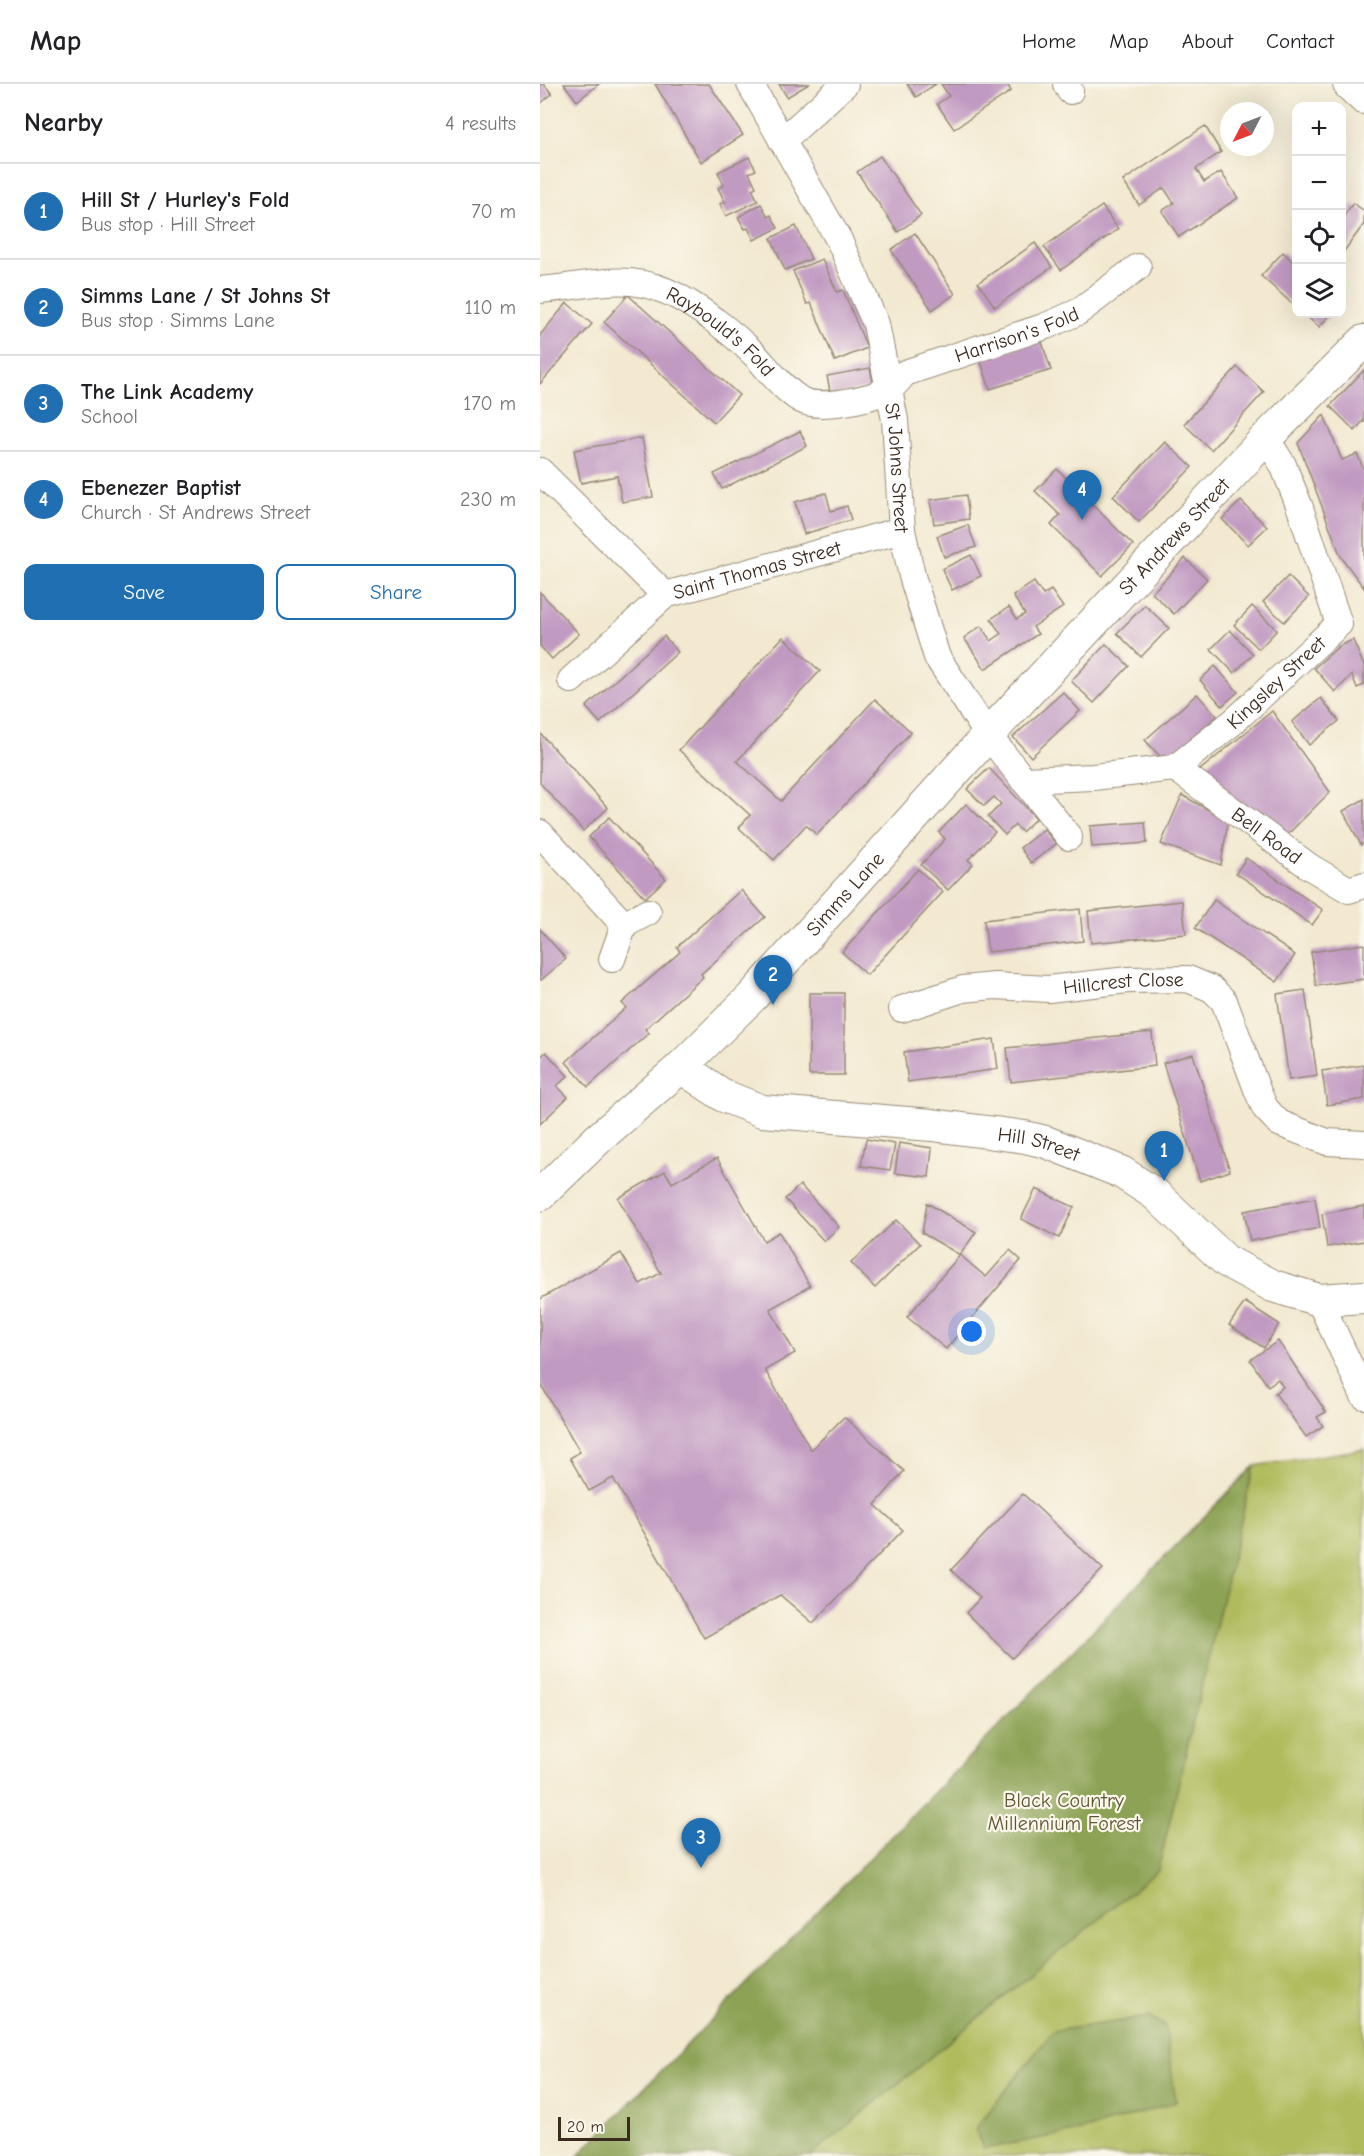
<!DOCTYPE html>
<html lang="en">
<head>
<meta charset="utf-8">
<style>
	:root { --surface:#fff; --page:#f6f6f6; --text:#202124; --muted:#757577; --line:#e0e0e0; --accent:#1f6fb2 }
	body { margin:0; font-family:"Comic Neue",sans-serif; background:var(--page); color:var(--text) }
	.controls { position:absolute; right:18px; top:18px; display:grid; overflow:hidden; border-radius:12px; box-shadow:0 6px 24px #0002 }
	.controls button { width:54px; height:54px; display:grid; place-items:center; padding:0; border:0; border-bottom:2px solid var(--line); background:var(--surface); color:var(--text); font:30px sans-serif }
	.compass { position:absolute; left:680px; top:18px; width:54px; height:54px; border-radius:50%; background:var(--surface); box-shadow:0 6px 24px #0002; rotate:228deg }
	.scale { position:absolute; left:18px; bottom:15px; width:72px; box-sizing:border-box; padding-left:6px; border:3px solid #3b2a1e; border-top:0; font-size:16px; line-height:21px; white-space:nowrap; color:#3b2a1e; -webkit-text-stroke:4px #fbf7ec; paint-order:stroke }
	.you { position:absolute; left:432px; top:1248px; width:21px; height:21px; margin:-15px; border:4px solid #fff; border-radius:50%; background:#1a73e8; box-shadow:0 0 0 9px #1a73e833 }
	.badge { display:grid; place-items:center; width:39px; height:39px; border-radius:50%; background:var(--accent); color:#fff; font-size:20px; font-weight:700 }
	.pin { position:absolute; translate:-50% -50px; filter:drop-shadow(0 2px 3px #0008) }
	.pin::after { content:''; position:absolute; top:32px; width:21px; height:18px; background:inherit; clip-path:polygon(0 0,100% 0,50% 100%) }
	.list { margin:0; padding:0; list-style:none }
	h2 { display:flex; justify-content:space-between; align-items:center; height:78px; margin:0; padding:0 24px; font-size:26px }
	h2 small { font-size:20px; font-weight:400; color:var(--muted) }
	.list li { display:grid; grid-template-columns:39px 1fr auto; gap:18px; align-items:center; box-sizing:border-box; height:96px; padding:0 24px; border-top:2px solid var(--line) }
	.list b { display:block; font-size:22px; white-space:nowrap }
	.list p { margin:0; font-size:20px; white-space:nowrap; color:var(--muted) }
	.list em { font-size:20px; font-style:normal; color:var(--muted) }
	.actions { display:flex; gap:12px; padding:18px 24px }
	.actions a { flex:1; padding:14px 0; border:2px solid var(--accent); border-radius:12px; text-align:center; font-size:21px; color:var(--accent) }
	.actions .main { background:var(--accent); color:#fff }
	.icon { flex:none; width:33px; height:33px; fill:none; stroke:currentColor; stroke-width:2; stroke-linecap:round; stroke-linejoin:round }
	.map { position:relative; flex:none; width:824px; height:2072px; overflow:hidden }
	header { display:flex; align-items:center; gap:36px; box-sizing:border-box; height:84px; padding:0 30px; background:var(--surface); border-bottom:2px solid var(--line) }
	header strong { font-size:28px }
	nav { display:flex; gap:33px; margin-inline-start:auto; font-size:21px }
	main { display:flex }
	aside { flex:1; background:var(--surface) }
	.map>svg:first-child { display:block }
	.green { fill:#b0bb5d; stroke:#76723e; stroke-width:1.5 }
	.forest { fill:#8ca354; stroke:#646639; stroke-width:1.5 }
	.building { fill:#c19ac2 }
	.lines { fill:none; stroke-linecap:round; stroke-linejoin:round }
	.minor-casing { stroke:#968a77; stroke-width:28 }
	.tertiary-casing { stroke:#968a77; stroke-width:34 }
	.minor { stroke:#fff; stroke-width:26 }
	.tertiary { stroke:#fff; stroke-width:32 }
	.labels { text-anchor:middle; stroke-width:4.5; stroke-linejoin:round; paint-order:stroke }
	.street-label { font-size:20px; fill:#3b2a1e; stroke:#fbf7ec }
	.park-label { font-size:20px; fill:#5e5631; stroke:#fbf7ec }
</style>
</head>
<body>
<header>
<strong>Map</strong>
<nav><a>Home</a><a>Map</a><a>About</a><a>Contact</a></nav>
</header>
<main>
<aside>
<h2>Nearby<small>4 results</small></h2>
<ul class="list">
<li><span class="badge">1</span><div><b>Hill St / Hurley's Fold</b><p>Bus stop · Hill Street</p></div><em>70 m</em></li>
<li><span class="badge">2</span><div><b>Simms Lane / St Johns St</b><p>Bus stop · Simms Lane</p></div><em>110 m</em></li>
<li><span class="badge">3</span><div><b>The Link Academy</b><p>School</p></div><em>170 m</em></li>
<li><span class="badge">4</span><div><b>Ebenezer Baptist</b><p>Church · St Andrews Street</p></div><em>230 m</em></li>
</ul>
<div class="actions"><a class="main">Save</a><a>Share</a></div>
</aside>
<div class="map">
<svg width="824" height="2072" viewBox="0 0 824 2072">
	<rect width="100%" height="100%" fill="#fbf7ec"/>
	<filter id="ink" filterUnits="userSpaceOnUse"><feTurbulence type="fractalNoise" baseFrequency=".0167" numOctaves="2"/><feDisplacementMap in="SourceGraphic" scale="12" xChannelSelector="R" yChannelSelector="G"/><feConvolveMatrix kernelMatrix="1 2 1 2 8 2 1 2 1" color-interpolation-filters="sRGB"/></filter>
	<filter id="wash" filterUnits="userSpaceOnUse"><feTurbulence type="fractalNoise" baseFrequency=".008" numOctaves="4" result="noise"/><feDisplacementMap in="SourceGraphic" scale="24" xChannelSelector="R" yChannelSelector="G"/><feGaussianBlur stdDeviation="1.35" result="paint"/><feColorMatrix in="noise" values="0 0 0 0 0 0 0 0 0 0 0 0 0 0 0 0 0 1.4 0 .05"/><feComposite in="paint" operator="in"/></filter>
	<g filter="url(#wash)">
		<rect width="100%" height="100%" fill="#f2e9d0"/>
		<polygon class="green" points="824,1365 824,2072 38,2072 714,1382"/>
		<g class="forest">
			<polygon points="714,1382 618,1786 270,2072 38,2072"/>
			<polygon points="608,1933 625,1942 636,2018 545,2046 443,2065 435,2045 513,1947"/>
		</g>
		<g id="blocks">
			<g class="building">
				<polygon points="0,0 4,0 12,10 0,20"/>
				<polygon points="24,0 59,0 37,17"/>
				<polygon points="115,0 169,0 203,51 161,78"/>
				<polygon points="239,0 269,0 247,13"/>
				<polygon points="367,0 396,0 376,13"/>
				<polygon points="401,0 467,0 471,7 414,45 397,20 409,12"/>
				<polygon points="665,42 681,68 656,85 664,98 681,88 698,114 639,153 622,127 634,119 624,104 599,121 583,97"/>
				<polygon points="340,72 381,131 358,148 317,88"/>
				<polygon points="209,73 216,86 209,89 216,103 212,105 218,117 186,132 180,120 185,118 178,104 184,101 178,88"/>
				<polygon points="813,119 824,127 824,140 802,170 802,134"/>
				<polygon points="221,120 228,133 231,131 238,144 214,156 208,144 205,145 198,133"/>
				<polygon points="562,122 578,145 521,186 504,163"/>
				<polygon points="256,142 271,175 245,186 231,154"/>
				<polygon points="375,149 415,210 392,226 351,166"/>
				<polygon points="495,159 512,183 455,223 438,199"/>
				<polygon points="743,168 756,181 756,223 721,192"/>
				<polygon points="282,175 297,208 303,206 327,264 295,277 271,219 267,220 253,187"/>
				<polygon points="88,211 199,311 174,338 64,238"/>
				<polygon points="27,219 52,240 0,300 0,251"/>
				<polygon points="764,230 791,230 779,243"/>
				<polygon points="501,255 511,286 450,305 440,275"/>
				<polygon points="697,283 724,308 671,366 644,340"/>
				<polygon points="330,284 334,303 291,312 287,292"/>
				<polygon points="824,286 824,339 823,337 815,347 790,322"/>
				<polygon points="784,331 802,376 817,370 824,386 824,504 801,473 758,359"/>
				<polygon points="260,347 267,362 182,405 174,390"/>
				<polygon points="102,354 113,413 82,418 77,392 41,399 34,366"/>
				<polygon points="625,358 652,383 599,438 573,412"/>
				<polygon points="517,385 593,461 562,492 511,441 520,431 495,407"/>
				<polygon points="286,409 291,427 307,422 311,436 264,450 255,418"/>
				<polygon points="426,411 429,435 394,440 390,416"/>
				<polygon points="701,417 727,443 708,461 682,435"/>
				<polygon points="428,441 436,463 404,473 397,452"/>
				<polygon points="431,471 441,492 412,506 402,485"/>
				<polygon points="645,474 667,495 634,530 612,509"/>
				<polygon points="748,492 769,513 744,538 723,518"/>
				<polygon points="494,498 503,511 511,506 523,523 493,543 498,550 445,585 424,554 441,542 451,557 461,550 451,535 469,523 477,535 485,530 473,512"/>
				<polygon points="0,508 39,550 12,575 0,562"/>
				<polygon points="605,521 629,544 601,573 577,549"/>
				<polygon points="712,522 737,546 719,565 694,541"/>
				<polygon points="690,546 713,570 694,589 671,565"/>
				<polygon points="124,552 138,568 60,639 46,623"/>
				<polygon points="243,553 280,587 197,677 241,717 335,615 371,648 277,751 266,741 234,776 199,744 210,731 139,666"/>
				<polygon points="813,556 824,582 824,601 817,604 812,591 795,608 774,584 799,562"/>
				<polygon points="566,560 589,582 554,619 531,597"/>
				<polygon points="675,582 698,608 682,622 660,596"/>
				<polygon points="523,608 540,627 491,673 473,653"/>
				<polygon points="657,610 677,632 625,678 605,656"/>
				<polygon points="781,614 799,637 769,661 752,638"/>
				<polygon points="732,627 790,708 742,756 679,706 660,686"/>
				<polygon points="0,649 68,724 43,747 0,699"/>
				<polygon points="449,684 496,734 482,748 475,741 465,751 448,733 461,720 454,713 444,722 427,705"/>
				<polygon points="642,711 688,737 681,781 621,760"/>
				<polygon points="824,715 824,759 821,761 803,727"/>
				<polygon points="426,720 455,748 428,776 433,780 408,806 381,781 405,755 399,748"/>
				<polygon points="69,733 126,795 105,814 49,753"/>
				<polygon points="605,738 607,759 552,763 550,742"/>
				<polygon points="504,745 516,760 491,779 480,764"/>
				<polygon points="706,774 783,826 772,841 696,789"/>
				<polygon points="378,785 403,808 327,891 302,868"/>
				<polygon points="201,806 225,833 161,890 163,893 105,945 109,949 48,1003 26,978 86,924 82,919 140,868 137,863"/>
				<polygon points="674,816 755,871 737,898 655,844"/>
				<polygon points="642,817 646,850 551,859 548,827"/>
				<polygon points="540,825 543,857 448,868 444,836"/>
				<polygon points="0,845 26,875 1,896 0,895"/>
				<polygon points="824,860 824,895 776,902 771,868"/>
				<polygon points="765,906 777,992 749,996 737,910"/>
				<rect x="269" y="909" width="35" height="82"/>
				<polygon points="612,948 615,982 471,998 467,964"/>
				<polygon points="454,955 458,985 368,998 364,968"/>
				<polygon points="6,968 28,992 17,1002 28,1013 0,1040 0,973"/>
				<polygon points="653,970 690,1087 660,1097 623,979"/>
				<polygon points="824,981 824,1015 787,1021 782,987"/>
				<polygon points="326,1055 355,1060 350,1086 321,1082"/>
				<polygon points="359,1059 392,1064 389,1093 355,1089"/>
				<polygon points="177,1074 224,1157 239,1148 270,1202 230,1225 255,1269 225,1286 271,1366 304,1333 364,1387 335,1421 363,1446 273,1539 240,1511 164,1554 73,1394 49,1407 30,1374 40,1368 0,1299 0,1215 81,1169 100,1200 121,1189 78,1114 125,1087 132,1099"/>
				<polygon points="260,1101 299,1143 284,1157 245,1115"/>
				<polygon points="496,1105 534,1123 519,1154 481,1135"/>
				<polygon points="775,1114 780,1144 710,1157 704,1127"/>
				<polygon points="387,1119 436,1148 420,1171 382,1149"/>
				<polygon points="824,1122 824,1157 787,1163 782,1130"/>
				<polygon points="356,1136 380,1160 335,1204 311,1179"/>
				<polygon points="470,1166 481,1176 406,1265 367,1233 420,1171 446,1193"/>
				<polygon points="705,1218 739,1240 724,1264 689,1241"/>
				<polygon points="738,1257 786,1328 777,1333 783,1342 766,1353 735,1309 743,1303 738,1295 728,1302 710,1276"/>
				<polygon points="483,1410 563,1485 472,1574 426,1529 440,1514 411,1486"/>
			</g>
		</g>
	</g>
	<g filter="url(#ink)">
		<use href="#blocks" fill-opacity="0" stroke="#968a77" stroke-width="1.5"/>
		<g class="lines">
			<defs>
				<g id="minor">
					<path id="s1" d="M 210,0 L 299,156 L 336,240 L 355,336 L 362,446 L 372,492 L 397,573 L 448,651 L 529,753"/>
					<polyline points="526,0 530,7"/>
					<polyline points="242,57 305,0"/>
					<path id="s2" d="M 0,206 C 46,203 80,188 126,207 C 156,220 192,248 215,271 C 229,286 243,305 261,316 C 279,326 331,315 349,305 C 355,302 360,294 365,289 L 506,242 L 538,228 L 598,183"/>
					<polyline points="0,387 125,511"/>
					<path id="s3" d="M 31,596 L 125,511 L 362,446"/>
					<path id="s4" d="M 635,684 L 770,783 L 809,806 L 824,801"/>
					<path id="s5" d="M 483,696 L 553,693 L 635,684 L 693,638 L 799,540 L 759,421 L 743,381 L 726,354"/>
					<polyline points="0,749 84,841 72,875"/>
					<polyline points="84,841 108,828"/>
					<path id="s6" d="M 362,925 L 423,905 L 455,902 L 508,905 L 588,896 L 648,895 L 672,905 L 684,917 L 718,1008 L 725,1024 L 739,1039 L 787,1058 L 824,1060"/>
					<polyline points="779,1216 824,1312"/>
				</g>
				<g id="tertiary">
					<polyline points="809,0 824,14"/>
					<path id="s7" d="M 141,983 L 184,1012 L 222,1027 L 392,1041 L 485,1053 L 506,1058 L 581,1088 L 615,1110 L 686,1177 L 733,1202 L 779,1216 L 824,1213"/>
					<path id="s8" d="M 0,1111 L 59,1054 L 141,983 L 212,913 L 448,651 L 726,354 L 824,257"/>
				</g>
			</defs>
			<use href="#minor" class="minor-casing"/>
			<use href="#tertiary" class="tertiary-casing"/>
			<use href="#minor" class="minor"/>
			<use href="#tertiary" class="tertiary"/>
		</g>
	</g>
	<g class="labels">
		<g class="street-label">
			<text dy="7" stroke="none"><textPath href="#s2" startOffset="534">Harrison's Fold</textPath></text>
			<text dy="7" stroke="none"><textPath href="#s2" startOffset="196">Raybould's Fold</textPath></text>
			<text dy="7" stroke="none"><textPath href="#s1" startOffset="417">St Johns Street</textPath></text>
			<text dy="7" stroke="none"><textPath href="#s8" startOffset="915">St Andrews Street</textPath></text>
			<text dy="7" stroke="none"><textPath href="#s3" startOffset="222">Saint Thomas Street</textPath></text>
			<text dy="7" stroke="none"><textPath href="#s5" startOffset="285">Kingsley Street</textPath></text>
			<text dy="7" stroke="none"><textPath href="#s4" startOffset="114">Bell Road</textPath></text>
			<text dy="7" stroke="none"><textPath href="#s8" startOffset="429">Simms Lane</textPath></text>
			<text dy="7" stroke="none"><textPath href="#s6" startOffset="225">Hillcrest Close</textPath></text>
			<text dy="7" stroke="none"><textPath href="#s7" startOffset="372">Hill Street</textPath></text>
		</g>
		<g class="park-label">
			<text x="524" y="1723">Black Country<tspan x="524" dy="23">Millennium Forest</tspan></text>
		</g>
	</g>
</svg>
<div class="controls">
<button>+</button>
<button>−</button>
<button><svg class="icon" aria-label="locate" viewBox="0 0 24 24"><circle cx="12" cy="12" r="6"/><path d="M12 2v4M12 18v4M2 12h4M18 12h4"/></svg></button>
<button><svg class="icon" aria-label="layers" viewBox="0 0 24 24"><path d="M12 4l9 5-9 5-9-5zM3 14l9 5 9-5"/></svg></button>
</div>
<svg class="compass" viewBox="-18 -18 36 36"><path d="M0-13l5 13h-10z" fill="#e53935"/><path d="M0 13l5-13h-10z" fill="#757577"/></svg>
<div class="scale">20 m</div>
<div class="you"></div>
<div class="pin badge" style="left:624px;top:1097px">1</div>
<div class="pin badge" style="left:233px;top:921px">2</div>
<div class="pin badge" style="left:161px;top:1784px">3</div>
<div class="pin badge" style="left:542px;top:436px">4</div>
</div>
</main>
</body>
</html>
